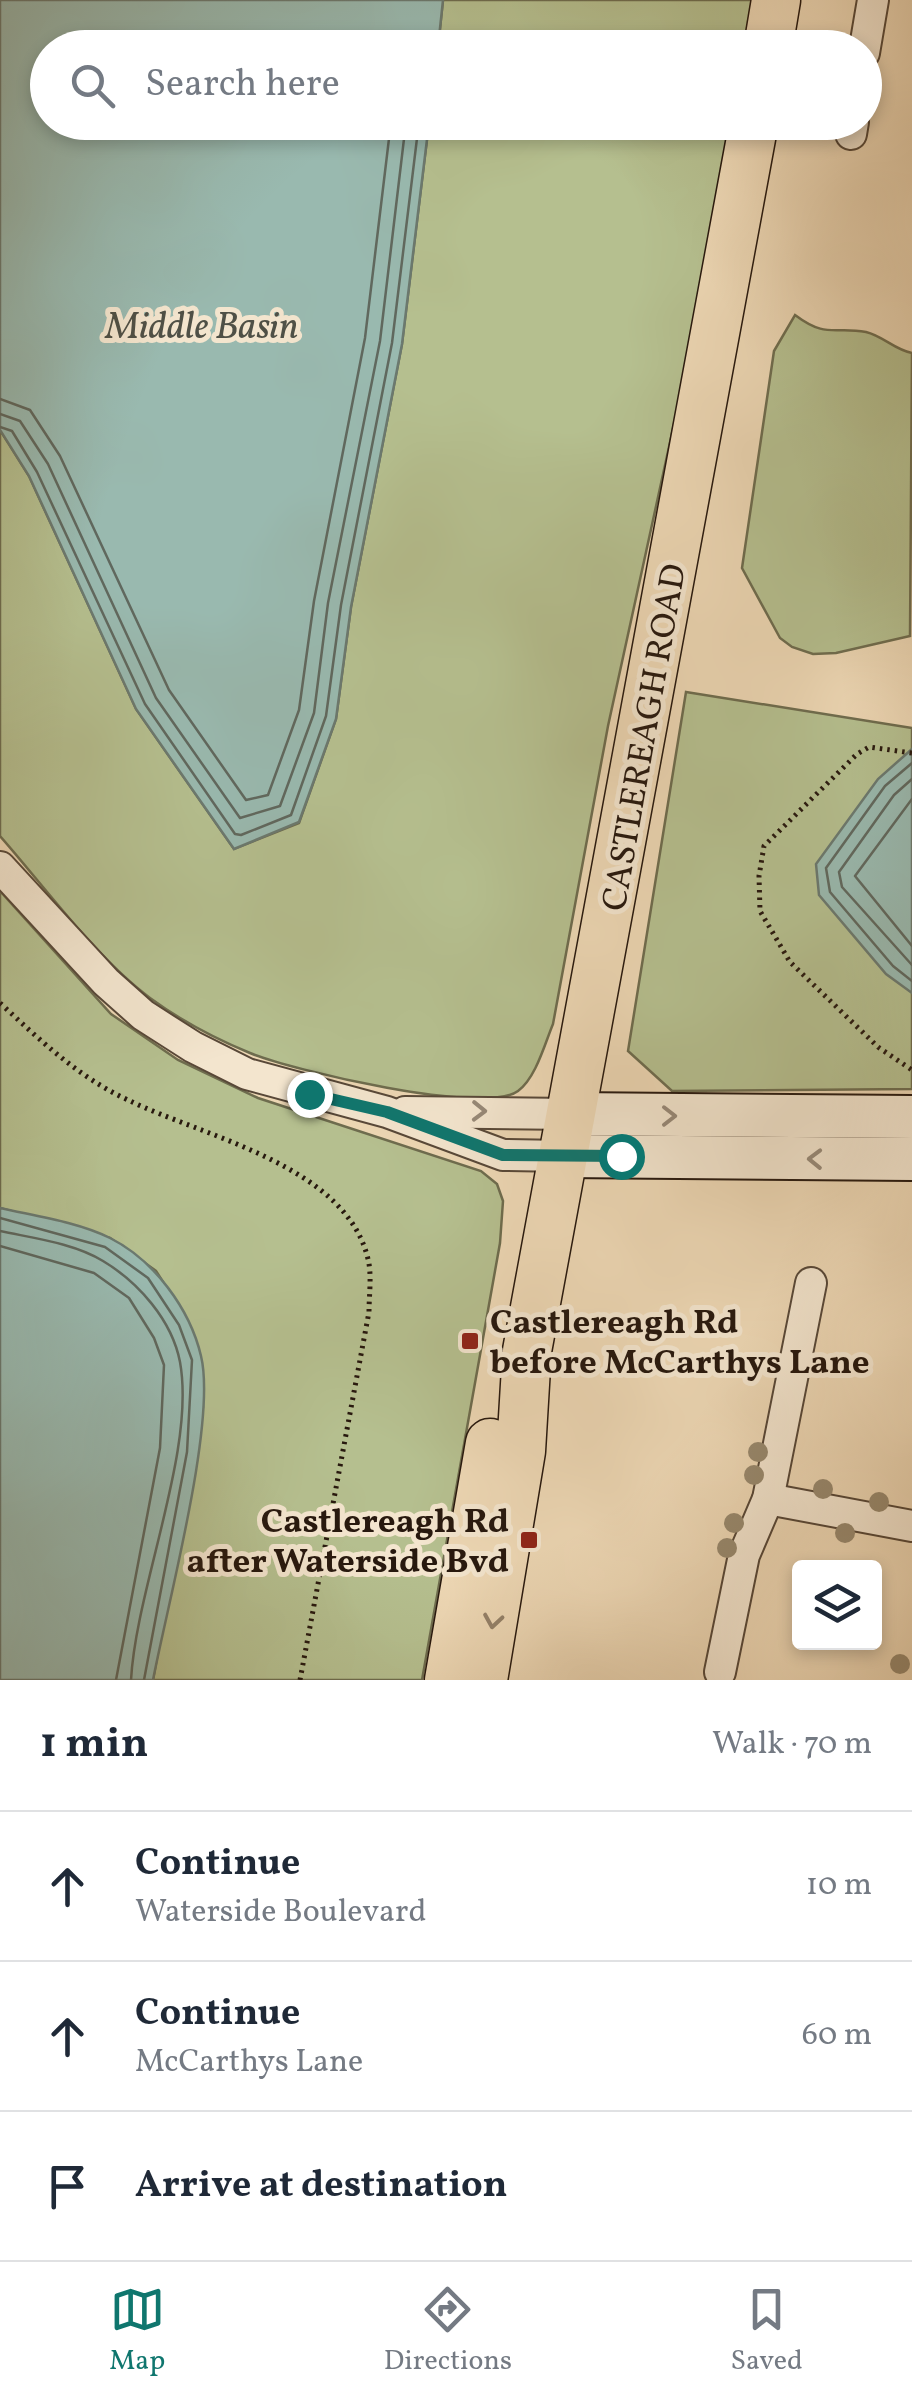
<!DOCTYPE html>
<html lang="en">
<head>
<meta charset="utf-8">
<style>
	:root { --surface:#fff; --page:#f6f6f7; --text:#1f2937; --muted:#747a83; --line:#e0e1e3; --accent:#0f766e }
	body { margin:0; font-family:Vollkorn,serif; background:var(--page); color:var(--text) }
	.controls { position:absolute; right:30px; bottom:30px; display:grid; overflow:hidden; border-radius:10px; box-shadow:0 5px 15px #0003 }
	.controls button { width:90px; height:90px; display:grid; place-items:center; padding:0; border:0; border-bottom:2px solid var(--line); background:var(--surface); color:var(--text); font:50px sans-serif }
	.stop { position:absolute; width:30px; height:30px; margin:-22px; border:8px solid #0f766e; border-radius:50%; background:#fff }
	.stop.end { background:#0f766e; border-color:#fff; box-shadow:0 2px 10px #0008 }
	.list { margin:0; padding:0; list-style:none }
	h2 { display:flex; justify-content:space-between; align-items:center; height:130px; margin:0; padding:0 40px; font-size:42px }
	h2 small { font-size:32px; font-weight:400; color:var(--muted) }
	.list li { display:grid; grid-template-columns:65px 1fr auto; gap:30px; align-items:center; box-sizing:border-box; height:150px; padding:0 40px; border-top:2px solid var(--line) }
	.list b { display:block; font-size:38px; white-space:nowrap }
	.list p { margin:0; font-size:32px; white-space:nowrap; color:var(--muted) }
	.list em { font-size:32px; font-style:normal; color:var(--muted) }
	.icon { flex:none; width:55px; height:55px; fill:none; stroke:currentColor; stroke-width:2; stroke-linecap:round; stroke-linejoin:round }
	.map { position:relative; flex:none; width:912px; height:1680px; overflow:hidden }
	.search { position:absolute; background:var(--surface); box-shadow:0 5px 15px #0003; left:30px; right:30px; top:30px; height:110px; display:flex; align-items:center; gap:25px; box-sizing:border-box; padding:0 35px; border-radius:55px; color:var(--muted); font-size:38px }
	.sheet { height:580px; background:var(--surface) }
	nav { display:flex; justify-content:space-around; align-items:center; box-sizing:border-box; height:140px; border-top:2px solid var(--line); background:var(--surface); font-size:28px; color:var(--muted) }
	nav a { display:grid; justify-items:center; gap:5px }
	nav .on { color:var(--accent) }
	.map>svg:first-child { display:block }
	.green { fill:#b5bf8f; stroke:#6e6c4e; stroke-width:2.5 }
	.water { fill:#99b9af; stroke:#6b796f; stroke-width:2.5 }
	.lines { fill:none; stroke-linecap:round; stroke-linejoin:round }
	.shore { stroke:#60685e; stroke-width:2.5 }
	.street-casing { stroke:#584838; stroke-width:34 }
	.secondary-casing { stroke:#27180e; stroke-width:46 }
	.primary-casing { stroke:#27180e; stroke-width:51 }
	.path { stroke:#27180e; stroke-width:5; stroke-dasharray:2.5 5; stroke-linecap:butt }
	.street { stroke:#f3e5ce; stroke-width:30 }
	.secondary { stroke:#f3e5ce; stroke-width:42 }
	.primary { stroke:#edd7b4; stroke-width:48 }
	.tree { fill:#98896e }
	.oneway { stroke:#978978 }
	.oneway2 { stroke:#948169 }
	.route { stroke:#0f766e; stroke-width:12 }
	.poi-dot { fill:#8f2418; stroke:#f3e5ce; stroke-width:4 }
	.labels { text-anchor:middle; stroke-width:10; stroke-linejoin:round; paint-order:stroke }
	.street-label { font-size:35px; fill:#27180e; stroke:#f3e5ce }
	.poi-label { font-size:35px; font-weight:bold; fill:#27180e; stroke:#f3e5ce; text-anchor:start }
	.water-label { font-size:38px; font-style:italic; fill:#4f5046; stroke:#f3e5ce }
</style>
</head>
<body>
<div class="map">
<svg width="912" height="1680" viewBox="0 0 912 1680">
	<rect width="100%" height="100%" fill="#edd7b4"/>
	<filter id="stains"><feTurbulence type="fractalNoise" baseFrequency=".002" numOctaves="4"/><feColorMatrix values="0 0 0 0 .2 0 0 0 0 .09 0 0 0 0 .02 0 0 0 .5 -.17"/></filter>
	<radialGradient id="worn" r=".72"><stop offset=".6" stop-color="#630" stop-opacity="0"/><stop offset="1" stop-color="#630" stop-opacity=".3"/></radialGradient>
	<g class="green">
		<polygon points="443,0 753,0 745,47 438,48"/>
		<path d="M 429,123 L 732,123 L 700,305 L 608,726 L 553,1024 C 545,1043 536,1078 518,1091 C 485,1116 291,1070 250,1053 C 216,1039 180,1020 150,998 C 96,958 45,887 0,836 L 0,430 L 29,476 L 136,709 L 234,849 L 299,823 L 336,719 L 351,607 L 402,344 Z"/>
		<path d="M 795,315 C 827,339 834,326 866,332 C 883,336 895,350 912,353 L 910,636 L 836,653 L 813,654 L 792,647 L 780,638 L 742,568 L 774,351 Z"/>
		<polygon points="686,692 912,728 912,1089 672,1091 628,1051"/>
		<polygon points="0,891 111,1014 178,1060 258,1098 481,1171 497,1184 503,1201 500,1243 422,1680 153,1680 203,1407 188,1321 156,1271 110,1238 0,1208"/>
	</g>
	<g class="water">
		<polygon points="0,0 443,0 438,47 48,48 48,122 429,123 402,344 351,607 336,719 299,822 234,849 136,709 29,476 0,430"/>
		<polygon points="912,749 912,993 886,974 819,895 816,864 878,779"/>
		<path d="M 0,1208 C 35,1216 78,1222 110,1238 C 154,1260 190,1309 201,1356 C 217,1422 167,1606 153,1680 L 0,1680 Z"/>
	</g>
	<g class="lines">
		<g class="shore">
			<polyline points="0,399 30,410 60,456 169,690 246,800 268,795 299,710 314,601 365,338 391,122"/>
			<polyline points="0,414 20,421 48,464 156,698 240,818 280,806 314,713 328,603 380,341 406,122"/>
			<polyline points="0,427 12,431 37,472 145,704 235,834 241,835 291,815 326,716 341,605 392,343 419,122"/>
			<polyline points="912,763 885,786 826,868 830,892 893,966 912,981"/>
			<polyline points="912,779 894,795 839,872 842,887 912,965"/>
			<polyline points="912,799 855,876 912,946"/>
			<polyline points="0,1218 105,1247 148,1278 179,1325 192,1360 187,1452 144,1680"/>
			<path d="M 0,1231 C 32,1238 74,1243 103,1261 C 138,1282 172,1320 180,1362 C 196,1450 136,1588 131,1680"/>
			<polyline points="0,1246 94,1273 129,1298 154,1338 164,1365 160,1448 116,1680"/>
		</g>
		<defs>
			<g id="street">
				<polyline points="864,53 873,0"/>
				<polyline points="851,134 853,122"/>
				<polyline points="0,867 106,982 143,1015 193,1047 247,1074 387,1112 503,1155 564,1156"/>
				<polyline points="405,1112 571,1114"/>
				<polyline points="768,1499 912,1526"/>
				<polyline points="720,1672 744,1555 768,1499 811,1283"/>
			</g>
			<g id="secondary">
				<polyline points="571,1114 912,1117"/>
				<polyline points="564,1156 912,1159"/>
			</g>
			<g id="primary">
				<polyline points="768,48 776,0"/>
				<polyline points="449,1680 490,1443"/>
				<polyline points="483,1680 521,1451 527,1351 754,122"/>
			</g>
		</defs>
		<use href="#street" class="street-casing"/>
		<use href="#secondary" class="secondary-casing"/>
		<use href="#primary" class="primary-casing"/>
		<g class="path">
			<polyline points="912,753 869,747 857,754 764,846 759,876 760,911 790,962 878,1047 912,1070"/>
			<path d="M 0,1003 C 40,1040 78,1077 128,1100 C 204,1137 346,1165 368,1259 C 372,1275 369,1295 369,1312 L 300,1680"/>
		</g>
		<use href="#street" class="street"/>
		<use href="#secondary" class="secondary"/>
		<use href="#primary" class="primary"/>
	</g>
	<g class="tree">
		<circle cx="758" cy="1452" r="10"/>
		<circle cx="754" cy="1475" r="10"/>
		<circle cx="823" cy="1489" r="10"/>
		<circle cx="879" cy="1502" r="10"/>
		<circle cx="734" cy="1523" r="10"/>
		<circle cx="845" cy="1533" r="10"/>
		<circle cx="727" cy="1548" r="10"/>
		<circle cx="900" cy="1664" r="10"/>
	</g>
	<defs><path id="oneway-chevron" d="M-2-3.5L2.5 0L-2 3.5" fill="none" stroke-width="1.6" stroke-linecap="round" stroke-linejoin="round" transform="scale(2.5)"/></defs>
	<g class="oneway">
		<use href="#oneway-chevron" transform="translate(479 1111) rotate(1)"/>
		<use href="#oneway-chevron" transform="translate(669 1116)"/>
		<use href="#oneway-chevron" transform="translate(815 1159) rotate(-179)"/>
	</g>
	<use class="oneway2" href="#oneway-chevron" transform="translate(493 1621) rotate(99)"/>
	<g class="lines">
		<polyline class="route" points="309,1094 387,1112 503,1155 621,1156"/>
	</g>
	<g class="poi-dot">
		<rect x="460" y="1331" width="20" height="20" rx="5"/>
		<rect x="519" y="1530" width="20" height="20" rx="5"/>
	</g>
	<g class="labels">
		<g class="street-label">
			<text transform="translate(643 737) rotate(-80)" y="12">CASTLEREAGH ROAD</text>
		</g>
		<g class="poi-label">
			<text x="490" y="1333">Castlereagh Rd<tspan x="490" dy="40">before McCarthys Lane</tspan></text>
			<text x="509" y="1532" text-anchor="end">Castlereagh Rd<tspan x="509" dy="40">after Waterside Bvd</tspan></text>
		</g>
		<g class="water-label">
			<text x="202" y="338">Middle Basin</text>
		</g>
	</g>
	<rect width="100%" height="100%" filter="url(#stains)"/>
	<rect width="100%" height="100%" fill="url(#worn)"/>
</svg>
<div class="controls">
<button><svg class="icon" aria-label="layers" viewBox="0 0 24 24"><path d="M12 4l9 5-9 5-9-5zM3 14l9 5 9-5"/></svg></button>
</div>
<div class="stop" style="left:621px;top:1156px"></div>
<div class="stop end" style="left:309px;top:1094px"></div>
<div class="search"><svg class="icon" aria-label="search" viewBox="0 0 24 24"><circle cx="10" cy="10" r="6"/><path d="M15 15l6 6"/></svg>Search here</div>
</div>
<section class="sheet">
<h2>1 min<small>Walk · 70 m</small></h2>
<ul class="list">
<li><svg class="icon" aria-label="ahead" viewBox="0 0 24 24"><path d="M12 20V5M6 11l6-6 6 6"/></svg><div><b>Continue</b><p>Waterside Boulevard</p></div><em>10 m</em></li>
<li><svg class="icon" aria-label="ahead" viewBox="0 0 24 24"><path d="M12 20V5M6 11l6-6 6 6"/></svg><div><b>Continue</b><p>McCarthys Lane</p></div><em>60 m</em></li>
<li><svg class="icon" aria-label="arrive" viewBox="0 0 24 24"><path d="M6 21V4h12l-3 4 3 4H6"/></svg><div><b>Arrive at destination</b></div></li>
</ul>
</section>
<nav>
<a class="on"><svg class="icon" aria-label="map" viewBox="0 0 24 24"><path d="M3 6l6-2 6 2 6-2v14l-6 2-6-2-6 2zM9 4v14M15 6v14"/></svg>Map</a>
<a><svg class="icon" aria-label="directions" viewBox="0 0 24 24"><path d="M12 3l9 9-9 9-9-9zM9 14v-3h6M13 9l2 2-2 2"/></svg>Directions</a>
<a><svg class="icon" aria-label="saved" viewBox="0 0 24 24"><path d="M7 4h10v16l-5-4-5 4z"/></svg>Saved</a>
</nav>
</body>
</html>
